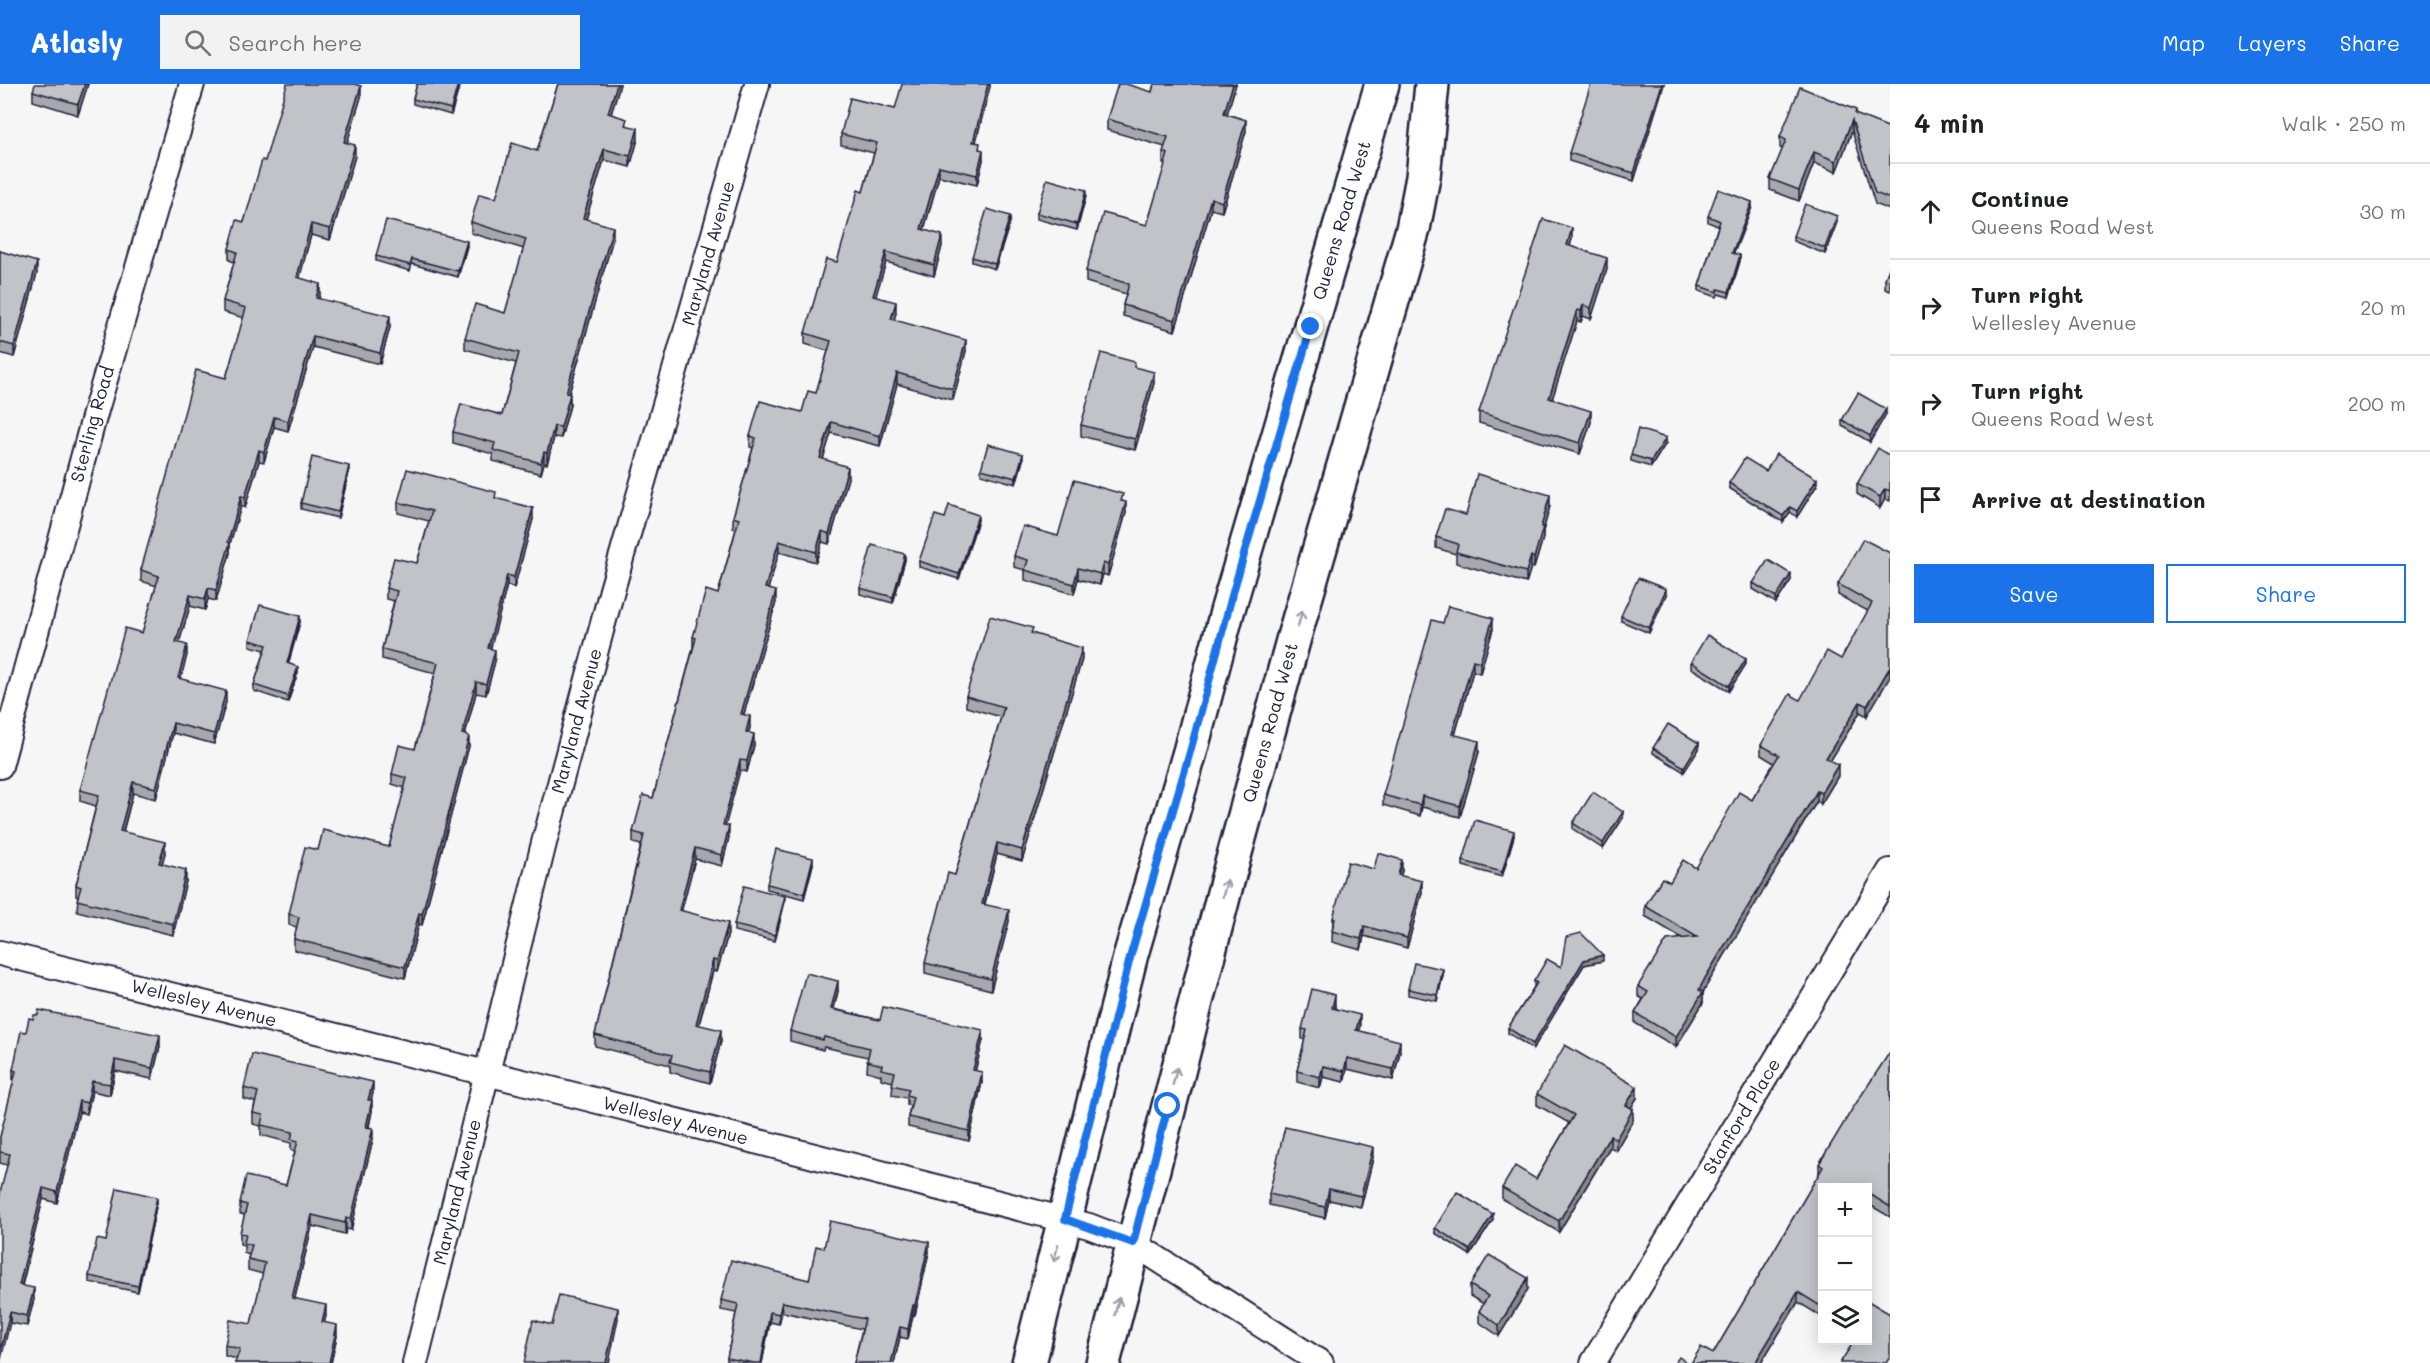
<!DOCTYPE html>
<html lang="en">
<head>
<meta charset="utf-8">
<style>
	:root { --surface:#fff; --page:#f2f2f2; --text:#202124; --muted:#757577; --line:#e0e0e0; --accent:#1a73e8 }
	body { margin:0; font-family:Mali,sans-serif; background:var(--page); color:var(--text) }
	.controls { position:absolute; right:18px; bottom:18px; display:grid; overflow:hidden; border-radius:0px; box-shadow:0 3px 15px #0003 }
	.controls button { width:54px; height:54px; display:grid; place-items:center; padding:0; border:0; border-bottom:2px solid var(--line); background:var(--surface); color:var(--text); font:30px sans-serif }
	.stop { position:absolute; width:18px; height:18px; margin:-14px; border:4px solid #1a73e8; border-radius:50%; background:#fff }
	.stop.end { background:#1a73e8; border-color:#fff; box-shadow:0 2px 6px #0008 }
	.list { margin:0; padding:0; list-style:none }
	h2 { display:flex; justify-content:space-between; align-items:center; height:78px; margin:0; padding:0 24px; font-size:26px }
	h2 small { font-size:20px; font-weight:400; color:var(--muted) }
	.list li { display:grid; grid-template-columns:39px 1fr auto; gap:18px; align-items:center; box-sizing:border-box; height:96px; padding:0 24px; border-top:2px solid var(--line) }
	.list b { display:block; font-size:22px; white-space:nowrap }
	.list p { margin:0; font-size:20px; white-space:nowrap; color:var(--muted) }
	.list em { font-size:20px; font-style:normal; color:var(--muted) }
	.actions { display:flex; gap:12px; padding:18px 24px }
	.actions a { flex:1; padding:14px 0; border:2px solid var(--accent); border-radius:0px; text-align:center; font-size:21px; color:var(--accent) }
	.actions .main { background:var(--accent); color:#fff }
	.icon { flex:none; width:33px; height:33px; fill:none; stroke:currentColor; stroke-width:2; stroke-linecap:round; stroke-linejoin:round }
	.map { position:relative; flex:none; width:1890px; height:1279px; overflow:hidden }
	header { display:flex; align-items:center; gap:36px; box-sizing:border-box; height:84px; padding:0 30px; background:var(--accent); color:#fff }
	header strong { font-size:28px }
	nav { display:flex; gap:33px; margin-inline-start:auto; font-size:21px }
	.search { width:420px; height:54px; background:var(--page); display:flex; align-items:center; gap:15px; box-sizing:border-box; padding:0 21px; border-radius:0px; color:var(--muted); font-size:22px }
	main { display:flex }
	aside { flex:1; background:var(--surface) }
	.map>svg:first-child { display:block }
	.lines { fill:none; stroke-linecap:round; stroke-linejoin:round }
	.street-casing { stroke:#22223b; stroke-width:28 }
	.secondary-casing { stroke:#22223b; stroke-width:38 }
	.street { stroke:#fff; stroke-width:24 }
	.secondary { stroke:#fff; stroke-width:33 }
	.wall { fill:#a7a7ad; stroke:#22223b; stroke-width:1.5 }
	.shaded-wall { fill:#88888d; stroke:#22223b; stroke-width:1.5 }
	.building { fill:#c2c2c9; stroke:#22223b; stroke-width:1.5 }
	.oneway { stroke:#9c9ca7 }
	.route { stroke:#1a73e8; stroke-width:8 }
	.labels { text-anchor:middle; stroke-width:5; stroke-linejoin:round; paint-order:stroke }
	.street-label { font-size:18px; fill:#22223b; stroke:#fff }
</style>
</head>
<body>
<header>
<strong>Atlasly</strong>
<div class="search"><svg class="icon" aria-label="search" viewBox="0 0 24 24"><circle cx="10" cy="10" r="6"/><path d="M15 15l6 6"/></svg>Search here</div>
<nav><a>Map</a><a>Layers</a><a>Share</a></nav>
</header>
<main>
<div class="map">
<svg width="1890" height="1279" viewBox="0 0 1890 1279">
	<rect width="100%" height="100%" fill="#f6f6f7"/>
	<filter id="ink" filterUnits="userSpaceOnUse"><feTurbulence type="fractalNoise" baseFrequency=".0167" numOctaves="2"/><feDisplacementMap in="SourceGraphic" scale="12" xChannelSelector="R" yChannelSelector="G"/><feConvolveMatrix kernelMatrix="1 2 1 2 8 2 1 2 1" color-interpolation-filters="sRGB"/></filter>
	<g filter="url(#ink)">
		<g class="lines">
			<defs>
				<g id="street">
					<path id="s1" d="M 0,682 L 96,326 L 192,0"/>
					<path id="s2" d="M 0,869 L 535,1001 L 1089,1142 L 1133,1159 L 1321,1279"/>
					<path id="s3" d="M 415,1279 L 544,759 L 612,506 L 757,0"/>
					<path id="s4" d="M 1593,1279 L 1890,787"/>
				</g>
				<g id="secondary">
					<path id="s5" d="M 1029,1279 L 1131,870 L 1190,668 L 1227,528 L 1382,0"/>
					<path id="s6" d="M 1103,1279 L 1225,805 L 1294,553 L 1413,145 L 1423,93 L 1432,0"/>
				</g>
			</defs>
			<use href="#street" class="street-casing"/>
			<use href="#secondary" class="secondary-casing"/>
			<use href="#street" class="street"/>
			<use href="#secondary" class="secondary"/>
		</g>
		<g class="wall">
			<polygon points="88,0 78,31 33,17 33,7"/>
			<polygon points="417,0 460,0 451,31 413,20 413,15"/>
			<polygon points="558,0 620,0 611,30 627,41 638,55 630,83 604,76 586,135 613,154 569,310 570,321 561,354 554,353 547,380 544,379 541,390 493,377 493,370 453,359 453,348 502,331 516,279 465,265 465,254 505,229 524,165 471,149 471,138 496,114 537,67"/>
			<polygon points="990,0 976,58 980,65 983,76 977,101 939,92 924,146 942,162 934,192 886,178 875,213 896,229 894,236 966,267 953,316 897,300 880,362 831,349 823,375 848,394 829,460 822,458 816,478 779,468 768,505 776,518 744,630 750,643 749,649 754,661 747,688 740,686 725,741 729,753 722,782 695,775 681,827 728,850 717,888 713,887 699,941 721,957 710,999 670,988 670,981 595,962 595,951 641,761 633,759 633,748 653,714 693,564 693,553 718,510 736,445 733,444 733,433 753,364 750,363 750,352 802,328 816,309 828,267 805,260 805,249 837,178 863,108 874,69 841,61 841,50 895,25"/>
			<polygon points="1154,0 1236,0 1227,30 1246,47 1222,128 1211,125 1175,247 1123,232 1123,221 1126,210 1086,198 1086,187 1147,141 1166,80 1163,79 1163,68 1165,63 1107,46 1107,35 1152,8"/>
			<polygon points="1664,0 1634,97 1569,77 1569,69"/>
			<polygon points="361,13 347,59 355,72 330,156 311,151 299,194 320,210 319,215 390,243 380,280 313,263 288,347 274,343 264,378 259,377 245,424 241,422 230,459 230,469 216,517 208,515 205,526 190,522 179,559 187,571 180,595 226,618 214,660 173,649 156,715 133,709 123,748 165,769 162,780 186,797 173,851 77,827 78,813 76,812 76,801 96,722 80,717 80,706 142,549 157,502 141,497 141,486 226,294 244,234 223,228 223,217 234,178 229,176 229,165 244,138 265,77"/>
			<polygon points="1856,31 1890,44 1890,126 1875,120 1852,47 1836,88 1814,79 1799,117 1770,106 1770,95 1783,65 1780,64 1780,53"/>
			<polygon points="1086,112 1077,146 1037,135 1037,129"/>
			<polygon points="1752,123 1734,169 1740,177 1729,213 1718,210 1717,213 1699,207 1699,202 1718,142 1708,138 1708,132"/>
			<polygon points="1010,138 995,185 972,178 972,173"/>
			<polygon points="1837,138 1825,170 1793,157 1793,152"/>
			<polygon points="1572,155 1570,162 1607,185 1591,235 1583,232 1581,238 1577,237 1552,315 1591,338 1580,370 1479,339 1479,328"/>
			<polygon points="467,162 458,193 412,180 410,187 376,177 376,172"/>
			<polygon points="0,167 37,189 14,273 0,269"/>
			<polygon points="1890,182 1890,207 1885,205 1885,195"/>
			<polygon points="1154,299 1135,366 1081,352 1081,341"/>
			<polygon points="1886,330 1870,358 1842,342 1842,336"/>
			<polygon points="1666,359 1651,383 1631,377 1631,371"/>
			<polygon points="1890,372 1890,417 1885,415 1880,424 1857,410 1857,400"/>
			<polygon points="1023,376 1016,400 981,390 981,385"/>
			<polygon points="1766,387 1817,401 1797,433 1790,428 1783,438 1729,404 1729,399"/>
			<polygon points="349,388 338,434 301,425 301,419"/>
			<polygon points="496,414 533,435 514,504 507,501 490,565 495,577 486,611 476,609 465,651 469,662 422,841 419,840 405,894 294,866 294,855 297,843 289,841 289,830 318,766 389,763 405,704 392,700 392,690 415,665 435,589 382,575 382,565 394,517 386,515 386,504 417,479 429,437 398,429 398,418"/>
			<polygon points="1123,417 1126,429 1108,492 1103,490 1100,501 1078,495 1074,510 1025,496 1025,486 1014,483 1014,472 1058,452"/>
			<polygon points="1550,422 1543,447 1543,454 1534,484 1531,483 1526,499 1456,479 1456,470 1436,464 1436,453 1466,431"/>
			<polygon points="945,434 978,436 959,495 919,483 919,477"/>
			<polygon points="1890,469 1867,632 1860,628 1830,677 1838,692 1821,720 1817,717 1705,904 1703,909 1703,919 1676,963 1635,939 1635,929 1643,915 1638,912 1638,902 1682,854 1645,832 1645,822 1670,798 1696,784 1752,716 1774,679 1761,671 1761,661 1800,616 1841,575 1868,527 1838,511 1838,500"/>
			<polygon points="905,476 893,519 860,510 860,504"/>
			<polygon points="1791,496 1776,519 1753,505 1753,499"/>
			<polygon points="1666,511 1649,549 1621,537 1621,532"/>
			<polygon points="300,538 288,580 298,588 288,618 254,607 254,601 265,566 250,562 250,556"/>
			<polygon points="1443,539 1493,545 1480,589 1473,587 1455,651 1479,668 1460,733 1422,723 1420,732 1383,721 1383,711"/>
			<polygon points="1033,549 1082,575 1022,777 997,770 985,820 1009,837 991,906 925,889 925,879 955,791 1001,633 966,623 966,612"/>
			<polygon points="1691,578 1746,580 1729,607 1691,584"/>
			<polygon points="1653,664 1699,665 1684,688 1653,669"/>
			<polygon points="1623,734 1603,765 1573,745 1573,739"/>
			<polygon points="1514,752 1502,793 1463,782 1463,777"/>
			<polygon points="813,780 804,815 767,805 767,800"/>
			<polygon points="1374,785 1402,787 1400,792 1422,808 1407,864 1364,852 1361,866 1332,858 1333,834"/>
			<polygon points="785,817 775,857 734,847 734,841"/>
			<polygon points="1603,877 1584,881 1533,965 1508,949 1508,944 1534,903 1534,897 1561,883"/>
			<polygon points="1443,891 1437,917 1408,911 1408,905"/>
			<polygon points="838,907 834,925 880,936 983,956 975,987 982,998 969,1057 908,1043 908,1033 910,1022 907,1021 907,1014 892,1011 893,998 881,995 881,991 867,987 868,973 824,963 823,966 790,957 790,947"/>
			<polygon points="1335,922 1335,924 1360,942 1358,947 1400,968 1393,996 1347,985 1344,998 1323,993 1320,1004 1297,998 1297,987 1305,956 1302,955 1302,945"/>
			<polygon points="26,948 160,962 152,995 115,987 110,1011 92,1007 87,1030 79,1028 57,1119 43,1115 22,1202 34,1215 27,1242 10,1239 7,1081 0,1079 0,1053 14,997 13,997 13,986"/>
			<polygon points="1890,968 1890,1133 1868,1120 1868,1104 1822,1104 1822,1233 1798,1218 1761,1279 1691,1279 1713,1270 1819,1090 1819,1080"/>
			<polygon points="244,1004 373,1009 371,1016 372,1027 369,1043 373,1055 351,1146 346,1145 345,1150 312,1142 295,1214 326,1232 324,1238 337,1252 331,1279 235,1279 237,1275 225,1272 225,1261 251,1240 263,1190 248,1186 248,1175 249,1171 244,1169 244,1161 240,1160 240,1149 245,1131 240,1130 240,1119 286,1101 295,1067 291,1066 291,1059 261,1051 261,1042 253,1040 253,1029 255,1018 244,1015"/>
			<polygon points="1537,1010 1637,1014 1631,1023 1633,1036 1616,1066 1610,1063 1559,1148 1502,1115 1502,1104 1536,1095 1569,1039 1537,1021"/>
			<polygon points="1373,1074 1361,1123 1329,1116 1325,1134 1269,1121 1269,1110"/>
			<polygon points="157,1118 138,1208 89,1198 89,1192 106,1157"/>
			<polygon points="1493,1136 1470,1171 1435,1149 1435,1144"/>
			<polygon points="824,1164 929,1168 915,1231 913,1231 908,1255 900,1253 894,1279 854,1279 862,1245 782,1228 779,1240 770,1238 762,1279 727,1279 727,1274 736,1229 721,1226 721,1216 809,1196"/>
			<polygon points="1470,1201 1528,1205 1499,1252 1479,1238 1479,1227 1484,1220 1470,1212"/>
		</g>
		<g class="shaded-wall">
			<polygon points="85,0 88,0 78,31 78,20"/>
			<polygon points="458,0 460,0 451,31 451,25"/>
			<polygon points="617,0 620,0 608,40 608,29"/>
			<polygon points="988,0 990,0 990,3 973,68 973,58"/>
			<polygon points="1233,0 1236,0 1224,40 1224,29"/>
			<polygon points="1662,0 1664,0 1634,97 1634,89"/>
			<polygon points="361,2 361,13 344,69 344,58"/>
			<polygon points="1246,36 1246,47 1222,128 1222,118"/>
			<polygon points="1852,36 1852,47 1836,88 1836,77"/>
			<polygon points="638,44 638,55 630,83 630,72"/>
			<polygon points="355,61 355,72 330,156 330,145"/>
			<polygon points="604,65 604,76 583,145 583,134"/>
			<polygon points="983,66 983,76 977,101 977,91"/>
			<polygon points="1814,68 1814,79 1799,117 1799,106"/>
			<polygon points="939,82 939,92 921,156 921,145"/>
			<polygon points="1086,106 1086,112 1077,146 1077,140"/>
			<polygon points="1211,114 1211,125 1175,247 1175,236"/>
			<polygon points="1752,118 1752,123 1732,174 1732,169"/>
			<polygon points="1010,132 1010,138 995,185 995,180"/>
			<polygon points="1837,132 1837,138 1825,170 1825,164"/>
			<polygon points="311,140 311,151 297,204 297,193"/>
			<polygon points="613,143 613,154 566,320 566,309"/>
			<polygon points="1572,144 1572,155 1567,171 1567,161"/>
			<polygon points="942,151 942,162 934,192 934,181"/>
			<polygon points="467,157 467,162 458,193 458,187"/>
			<polygon points="886,168 886,178 873,222 873,212"/>
			<polygon points="1740,171 1740,177 1729,213 1729,208"/>
			<polygon points="1607,174 1607,185 1591,235 1591,224"/>
			<polygon points="37,178 37,189 14,273 14,262"/>
			<polygon points="320,200 320,210 316,225 316,214"/>
			<polygon points="896,218 896,229 891,246 891,235"/>
			<polygon points="1583,221 1583,232 1581,238 1581,227"/>
			<polygon points="1577,226 1577,237 1549,325 1549,314"/>
			<polygon points="390,232 390,243 380,280 380,269"/>
			<polygon points="313,252 313,263 288,347 288,337"/>
			<polygon points="966,256 966,267 953,316 953,305"/>
			<polygon points="1154,288 1154,299 1135,366 1135,355"/>
			<polygon points="897,289 897,300 880,362 880,352"/>
			<polygon points="570,310 570,321 561,354 561,343"/>
			<polygon points="1886,325 1886,330 1870,358 1870,352"/>
			<polygon points="1591,327 1591,338 1580,370 1580,359"/>
			<polygon points="274,333 274,343 264,378 264,368"/>
			<polygon points="831,338 831,349 820,385 820,374"/>
			<polygon points="554,342 554,353 547,380 547,369"/>
			<polygon points="1666,354 1666,359 1651,383 1651,377"/>
			<polygon points="259,366 259,377 245,424 245,413"/>
			<polygon points="544,368 544,379 541,390 541,379"/>
			<polygon points="1023,370 1023,376 1016,400 1016,394"/>
			<polygon points="349,382 349,388 338,434 338,428"/>
			<polygon points="848,383 848,394 829,460 829,450"/>
			<polygon points="1817,395 1817,401 1797,433 1797,427"/>
			<polygon points="1885,405 1885,415 1880,424 1880,413"/>
			<polygon points="1550,411 1550,422 1543,447 1543,454 1534,484 1534,474 1541,443"/>
			<polygon points="241,412 241,422 230,460 230,459 230,469 216,517 216,506 228,458"/>
			<polygon points="1126,418 1126,429 1108,492 1108,481"/>
			<polygon points="1790,423 1790,428 1783,438 1783,432"/>
			<polygon points="533,424 533,435 514,504 514,493"/>
			<polygon points="978,431 978,436 959,495 959,490"/>
			<polygon points="822,447 822,458 816,478 816,468"/>
			<polygon points="779,457 779,468 765,515 765,504"/>
			<polygon points="905,470 905,476 893,519 893,513"/>
			<polygon points="1531,472 1531,483 1526,499 1526,488"/>
			<polygon points="1103,479 1103,490 1100,501 1100,490"/>
			<polygon points="1078,484 1078,495 1074,510 1074,500"/>
			<polygon points="1791,490 1791,496 1776,519 1776,513"/>
			<polygon points="507,491 507,501 488,575 488,564"/>
			<polygon points="208,504 208,515 205,526 205,515"/>
			<polygon points="1666,505 1666,511 1649,549 1649,544"/>
			<polygon points="776,507 776,518 741,640 741,630"/>
			<polygon points="190,511 190,522 176,569 176,558"/>
			<polygon points="300,532 300,538 287,585 287,579"/>
			<polygon points="1493,534 1493,545 1480,589 1480,578"/>
			<polygon points="187,561 187,571 178,605 178,594"/>
			<polygon points="1082,564 1082,575 1022,777 1022,766"/>
			<polygon points="495,566 495,577 486,611 486,600"/>
			<polygon points="1746,575 1746,580 1729,607 1729,602"/>
			<polygon points="1473,576 1473,587 1452,661 1452,650"/>
			<polygon points="298,583 298,588 288,618 288,612"/>
			<polygon points="1890,583 1890,593 1867,632 1867,622"/>
			<polygon points="476,598 476,609 462,661 462,650"/>
			<polygon points="226,607 226,618 214,660 214,650"/>
			<polygon points="1860,618 1860,628 1826,684 1826,674"/>
			<polygon points="750,632 750,643 746,659 746,648"/>
			<polygon points="173,639 173,649 156,715 156,704"/>
			<polygon points="754,650 754,661 747,688 747,677"/>
			<polygon points="469,652 469,662 422,841 422,830"/>
			<polygon points="1479,657 1479,668 1460,733 1460,722"/>
			<polygon points="1699,659 1699,665 1684,688 1684,683"/>
			<polygon points="740,676 740,686 723,751 723,741"/>
			<polygon points="1838,681 1838,692 1821,720 1821,709"/>
			<polygon points="133,698 133,709 120,758 120,747"/>
			<polygon points="1817,707 1817,717 1705,904 1703,909 1703,919 1676,963 1676,953 1705,894"/>
			<polygon points="1422,712 1422,723 1420,732 1420,721"/>
			<polygon points="1623,728 1623,734 1603,765 1603,759"/>
			<polygon points="729,742 729,753 722,782 722,771"/>
			<polygon points="1514,747 1514,752 1502,793 1502,788"/>
			<polygon points="165,758 165,769 159,790 159,779"/>
			<polygon points="997,759 997,770 982,830 982,820"/>
			<polygon points="695,764 695,775 679,837 679,826"/>
			<polygon points="813,774 813,780 804,815 804,809"/>
			<polygon points="1402,776 1402,787 1398,802 1398,791"/>
			<polygon points="186,786 186,797 173,851 173,840"/>
			<polygon points="1422,797 1422,808 1407,864 1407,854"/>
			<polygon points="785,812 785,817 775,857 775,851"/>
			<polygon points="1009,826 1009,837 991,906 991,895"/>
			<polygon points="419,829 419,840 405,894 405,883"/>
			<polygon points="728,839 728,850 717,888 717,877"/>
			<polygon points="1364,842 1364,852 1361,866 1361,855"/>
			<polygon points="1603,871 1603,877 1584,881 1533,965 1533,960 1584,876"/>
			<polygon points="713,876 713,887 696,951 696,940"/>
			<polygon points="1443,885 1443,891 1437,917 1437,911"/>
			<polygon points="838,897 838,907 831,935 831,925"/>
			<polygon points="1335,911 1335,922 1332,935 1332,924"/>
			<polygon points="1360,931 1360,942 1356,957 1356,946"/>
			<polygon points="721,946 721,957 710,999 710,988"/>
			<polygon points="983,946 983,956 973,996 973,986"/>
			<polygon points="160,951 160,962 152,995 152,984"/>
			<polygon points="1400,957 1400,968 1393,996 1393,985"/>
			<polygon points="1347,974 1347,985 1344,998 1344,987"/>
			<polygon points="115,976 115,987 110,1011 110,1000"/>
			<polygon points="1323,982 1323,993 1320,1004 1320,993"/>
			<polygon points="982,988 982,998 969,1057 969,1047"/>
			<polygon points="92,997 92,1007 87,1030 87,1019"/>
			<polygon points="373,998 373,1009 368,1027 368,1016"/>
			<polygon points="1637,1003 1637,1014 1626,1032 1626,1021"/>
			<polygon points="372,1016 372,1027 366,1054 366,1043"/>
			<polygon points="79,1017 79,1028 57,1119 57,1108"/>
			<polygon points="1633,1025 1633,1036 1616,1066 1616,1055"/>
			<polygon points="373,1044 373,1055 351,1146 351,1135"/>
			<polygon points="1610,1052 1610,1063 1559,1148 1559,1137"/>
			<polygon points="1373,1063 1373,1074 1361,1123 1361,1112"/>
			<polygon points="43,1104 43,1115 19,1212 19,1201"/>
			<polygon points="1329,1105 1329,1116 1325,1134 1325,1123"/>
			<polygon points="157,1113 157,1118 138,1208 138,1202"/>
			<polygon points="1493,1130 1493,1136 1470,1171 1470,1166"/>
			<polygon points="312,1131 312,1142 292,1225 292,1214"/>
			<polygon points="346,1134 346,1145 345,1150 345,1139"/>
			<polygon points="929,1158 929,1168 915,1231 915,1221"/>
			<polygon points="1528,1194 1528,1205 1499,1252 1499,1241"/>
			<polygon points="34,1204 34,1215 27,1242 27,1232"/>
			<polygon points="1798,1208 1798,1218 1761,1279 1755,1279"/>
			<polygon points="782,1218 782,1228 779,1240 779,1230"/>
			<polygon points="326,1221 326,1232 322,1249 322,1238"/>
			<polygon points="913,1221 913,1231 908,1255 908,1245"/>
			<polygon points="618,1224 618,1235 609,1279 606,1279"/>
			<polygon points="10,1228 10,1239 0,1279 0,1268"/>
			<polygon points="770,1228 770,1238 762,1279 761,1279"/>
			<polygon points="337,1241 337,1252 331,1279 329,1279"/>
			<polygon points="900,1243 900,1253 894,1279 891,1279"/>
		</g>
		<g class="building">
			<polygon points="35,0 85,0 78,20 33,7"/>
			<polygon points="287,0 355,0 361,2 344,58 355,61 330,145 311,140 297,193 320,200 316,214 390,232 380,269 313,252 288,337 274,333 264,368 259,366 245,413 241,412 228,458 230,459 216,506 208,504 205,515 190,511 176,558 187,561 178,594 226,607 214,650 173,639 156,704 133,698 120,747 165,758 159,779 186,786 173,840 77,816 81,803 76,801 99,711 80,706 125,544 142,549 159,492 141,486 196,286 226,294 246,224 223,217 237,168 229,165 237,136 244,138 262,76 265,77"/>
			<polygon points="417,0 458,0 451,25 413,15"/>
			<polygon points="558,0 617,0 608,29 627,35 625,41 638,44 630,72 604,65 583,134 613,143 566,309 570,310 561,343 554,342 547,369 544,368 541,379 493,366 495,359 453,348 461,320 502,331 519,269 465,254 475,220 505,229 526,155 471,138 479,110 496,114 512,59 537,67"/>
			<polygon points="902,0 988,0 973,58 980,59 979,65 983,66 977,91 939,82 921,145 942,151 934,181 886,168 873,212 896,218 891,235 966,256 953,305 897,289 880,352 831,338 820,374 848,383 829,450 822,447 816,468 779,457 765,504 776,507 741,630 750,632 746,648 754,650 747,677 740,676 723,741 729,742 722,771 695,764 679,826 728,839 717,877 713,876 696,940 721,946 710,988 670,978 672,971 595,951 644,751 633,748 643,711 653,714 696,554 693,553 706,506 718,510 739,435 733,433 756,354 750,352 760,317 802,328 808,307 816,309 831,257 805,249 826,175 837,178 858,106 863,108 877,59 841,50 850,14 895,25"/>
			<polygon points="1118,0 1126,0 1152,8 1154,0 1233,0 1224,29 1246,36 1222,118 1211,114 1175,236 1123,221 1129,200 1086,187 1103,129 1147,141 1168,70 1163,68 1168,53 1107,35"/>
			<polygon points="1591,0 1662,0 1634,89 1569,69"/>
			<polygon points="1800,3 1856,26 1855,30 1890,44 1890,115 1875,109 1852,36 1836,77 1814,68 1799,106 1770,95 1786,56 1780,53"/>
			<polygon points="1047,95 1086,106 1077,140 1037,129"/>
			<polygon points="1718,105 1752,118 1732,169 1740,171 1729,208 1718,205 1717,208 1699,202 1720,137 1708,132"/>
			<polygon points="1805,120 1837,132 1825,164 1793,152"/>
			<polygon points="987,125 1010,132 995,180 972,173"/>
			<polygon points="1543,135 1572,144 1567,161 1607,174 1591,224 1583,221 1581,227 1577,226 1549,314 1591,327 1580,359 1479,328"/>
			<polygon points="386,136 467,157 458,187 412,175 410,181 376,172"/>
			<polygon points="0,167 37,178 14,262 0,258"/>
			<polygon points="1890,182 1890,197 1885,195"/>
			<polygon points="1101,269 1135,278 1134,283 1154,288 1135,355 1081,341"/>
			<polygon points="1858,309 1886,325 1870,352 1842,336"/>
			<polygon points="1638,345 1666,354 1651,377 1631,371"/>
			<polygon points="988,360 1023,370 1016,394 981,385"/>
			<polygon points="1878,364 1890,372 1890,407 1885,405 1880,413 1857,400"/>
			<polygon points="1776,370 1817,395 1797,427 1790,423 1783,432 1729,399 1745,374 1766,387"/>
			<polygon points="312,373 349,382 338,428 301,419"/>
			<polygon points="407,385 496,408 495,414 533,424 514,493 507,491 488,564 495,566 486,600 476,598 462,650 469,652 422,830 419,829 405,883 294,855 299,833 289,830 305,763 318,766 323,746 389,763 407,694 392,690 399,661 415,665 438,579 382,565 397,507 386,504 394,474 417,479 432,427 398,418"/>
			<polygon points="1477,390 1550,411 1541,443 1543,443 1534,474 1531,472 1526,488 1456,468 1458,460 1436,453 1445,425 1466,431"/>
			<polygon points="1074,396 1123,410 1121,417 1126,418 1108,481 1103,479 1100,490 1078,484 1074,500 1025,486 1028,476 1014,472 1023,442 1058,452"/>
			<polygon points="949,421 978,431 959,490 919,477 935,431 945,434"/>
			<polygon points="1863,455 1890,469 1890,583 1867,622 1860,618 1826,674 1838,681 1821,709 1817,707 1705,894 1699,906 1703,908 1676,953 1635,929 1648,908 1638,902 1667,856 1697,853 1645,822 1662,794 1670,798 1683,776 1696,784 1739,708 1752,716 1779,671 1761,661 1790,610 1800,616 1827,567 1841,575 1872,519 1838,500"/>
			<polygon points="872,461 905,470 893,513 860,504"/>
			<polygon points="1768,476 1791,490 1776,513 1753,499"/>
			<polygon points="1638,494 1666,505 1649,544 1621,532"/>
			<polygon points="260,521 300,532 287,579 298,583 288,612 254,601 267,561 250,556"/>
			<polygon points="1448,522 1493,534 1480,578 1473,576 1452,650 1479,657 1460,722 1422,712 1420,721 1383,711 1432,536 1443,539"/>
			<polygon points="990,532 1033,544 1031,549 1082,564 1022,766 997,759 982,820 1009,826 991,895 925,879 948,789 955,791 1004,623 966,612"/>
			<polygon points="1707,551 1746,575 1729,602 1691,578"/>
			<polygon points="1668,640 1699,659 1684,683 1653,664"/>
			<polygon points="1593,708 1623,728 1603,759 1573,739"/>
			<polygon points="1475,736 1514,747 1502,788 1463,777"/>
			<polygon points="776,765 813,774 804,809 767,800"/>
			<polygon points="1378,769 1402,776 1398,791 1422,797 1407,854 1364,842 1361,855 1332,847 1335,835 1333,834 1348,778 1374,785"/>
			<polygon points="744,802 785,812 775,851 734,841"/>
			<polygon points="1581,849 1603,871 1584,876 1533,960 1508,944 1537,899 1534,897 1547,875 1561,883 1566,853"/>
			<polygon points="1414,879 1443,885 1437,911 1408,905"/>
			<polygon points="806,889 838,897 831,925 880,936 883,923 983,946 973,986 982,988 969,1047 908,1033 913,1013 907,1011 909,1005 892,1001 895,988 881,985 882,981 867,977 870,964 824,953 823,956 790,947"/>
			<polygon points="1312,905 1335,911 1332,924 1360,931 1356,946 1400,957 1393,985 1347,974 1344,987 1323,982 1320,993 1297,987 1307,946 1302,945"/>
			<polygon points="39,926 160,951 152,984 115,976 110,1000 92,997 87,1019 79,1017 57,1108 43,1104 19,1201 34,1204 27,1232 10,1228 0,1268 0,1109 10,1070 0,1068 0,1053 16,987 13,986 21,947 26,948 29,934 33,935 34,931 38,931"/>
			<polygon points="1565,961 1637,1003 1626,1021 1633,1025 1616,1055 1610,1052 1559,1137 1502,1104 1515,1082 1536,1095 1574,1031 1537,1010"/>
			<polygon points="1890,968 1890,1123 1868,1109 1868,1104 1822,1104 1822,1223 1798,1208 1755,1279 1691,1279 1701,1263 1713,1270 1823,1083 1819,1080 1851,1027"/>
			<polygon points="252,970 373,998 368,1016 372,1016 366,1043 373,1044 351,1135 346,1134 345,1139 312,1131 292,1214 326,1221 322,1238 337,1241 329,1279 235,1279 240,1265 225,1261 230,1236 251,1240 265,1179 248,1175 252,1161 244,1159 246,1150 240,1149 247,1121 240,1119 246,1092 286,1101 298,1057 291,1055 293,1048 261,1041 263,1031 253,1029 258,1008 244,1004"/>
			<polygon points="1285,1043 1373,1063 1361,1112 1329,1105 1325,1123 1269,1110"/>
			<polygon points="117,1104 157,1113 138,1202 89,1192 97,1155 106,1157"/>
			<polygon points="1457,1108 1493,1130 1470,1166 1435,1144"/>
			<polygon points="830,1137 929,1158 915,1221 913,1221 908,1245 900,1243 891,1279 854,1279 865,1235 782,1218 779,1230 770,1228 761,1279 754,1279 727,1274 738,1220 721,1216 731,1176 809,1196 816,1162 824,1164"/>
			<polygon points="1489,1171 1528,1194 1499,1241 1479,1227 1488,1212 1470,1201"/>
			<polygon points="559,1211 618,1224 606,1279 524,1279 533,1236 552,1241"/>
			<polygon points="1868,1217 1890,1230 1890,1273 1886,1279 1840,1279 1854,1257 1868,1257"/>
			<polygon points="1679,1273 1688,1279 1675,1279"/>
		</g>
		<defs><path id="oneway-shaft" d="M-6 0H5M1.5-3L5.5 0L1.5 3" fill="none" stroke-width="1.6" stroke-linecap="round" stroke-linejoin="round" transform="scale(1.5)"/></defs>
		<g class="oneway">
			<use href="#oneway-shaft" transform="translate(1300 535) rotate(-74)"/>
			<use href="#oneway-shaft" transform="translate(1225 804) rotate(-75)"/>
			<use href="#oneway-shaft" transform="translate(1175 992) rotate(-76)"/>
			<use href="#oneway-shaft" transform="translate(1056 1169) rotate(104)"/>
			<use href="#oneway-shaft" transform="translate(1117 1222) rotate(-76)"/>
		</g>
	</g>
	<g class="lines" filter="url(#ink)">
		<polyline class="route" points="1168,1022 1133,1159 1065,1135 1131,870 1190,668 1233,508 1311,243"/>
	</g>
	<g class="labels">
		<g class="street-label">
			<text dy="6" stroke="none"><textPath href="#s5" startOffset="1185">Queens Road West</textPath></text>
			<text dy="6" stroke="none"><textPath href="#s3" startOffset="1148">Maryland Avenue</textPath></text>
			<text dy="6" stroke="none"><textPath href="#s1" startOffset="354">Sterling Road</textPath></text>
			<text dy="6" stroke="none"><textPath href="#s3" startOffset="662">Maryland Avenue</textPath></text>
			<text dy="6" stroke="none"><textPath href="#s6" startOffset="662">Queens Road West</textPath></text>
			<text dy="6" stroke="none"><textPath href="#s2" startOffset="210">Wellesley Avenue</textPath></text>
			<text dy="6" stroke="none"><textPath href="#s4" startOffset="288">Stanford Place</textPath></text>
			<text dy="6" stroke="none"><textPath href="#s2" startOffset="696">Wellesley Avenue</textPath></text>
			<text dy="6" stroke="none"><textPath href="#s3" startOffset="176">Maryland Avenue</textPath></text>
		</g>
	</g>
</svg>
<div class="controls">
<button>+</button>
<button>−</button>
<button><svg class="icon" aria-label="layers" viewBox="0 0 24 24"><path d="M12 4l9 5-9 5-9-5zM3 14l9 5 9-5"/></svg></button>
</div>
<div class="stop" style="left:1168px;top:1022px"></div>
<div class="stop end" style="left:1311px;top:243px"></div>
</div>
<aside>
<h2>4 min<small>Walk · 250 m</small></h2>
<ul class="list">
<li><svg class="icon" aria-label="ahead" viewBox="0 0 24 24"><path d="M12 20V5M6 11l6-6 6 6"/></svg><div><b>Continue</b><p>Queens Road West</p></div><em>30 m</em></li>
<li><svg class="icon" aria-label="right" viewBox="0 0 24 24"><path d="M7 20v-9h11M14 6l5 5-5 5"/></svg><div><b>Turn right</b><p>Wellesley Avenue</p></div><em>20 m</em></li>
<li><svg class="icon" aria-label="right" viewBox="0 0 24 24"><path d="M7 20v-9h11M14 6l5 5-5 5"/></svg><div><b>Turn right</b><p>Queens Road West</p></div><em>200 m</em></li>
<li><svg class="icon" aria-label="arrive" viewBox="0 0 24 24"><path d="M6 21V4h12l-3 4 3 4H6"/></svg><div><b>Arrive at destination</b></div></li>
</ul>
<div class="actions"><a class="main">Save</a><a>Share</a></div>
</aside>
</main>
</body>
</html>
